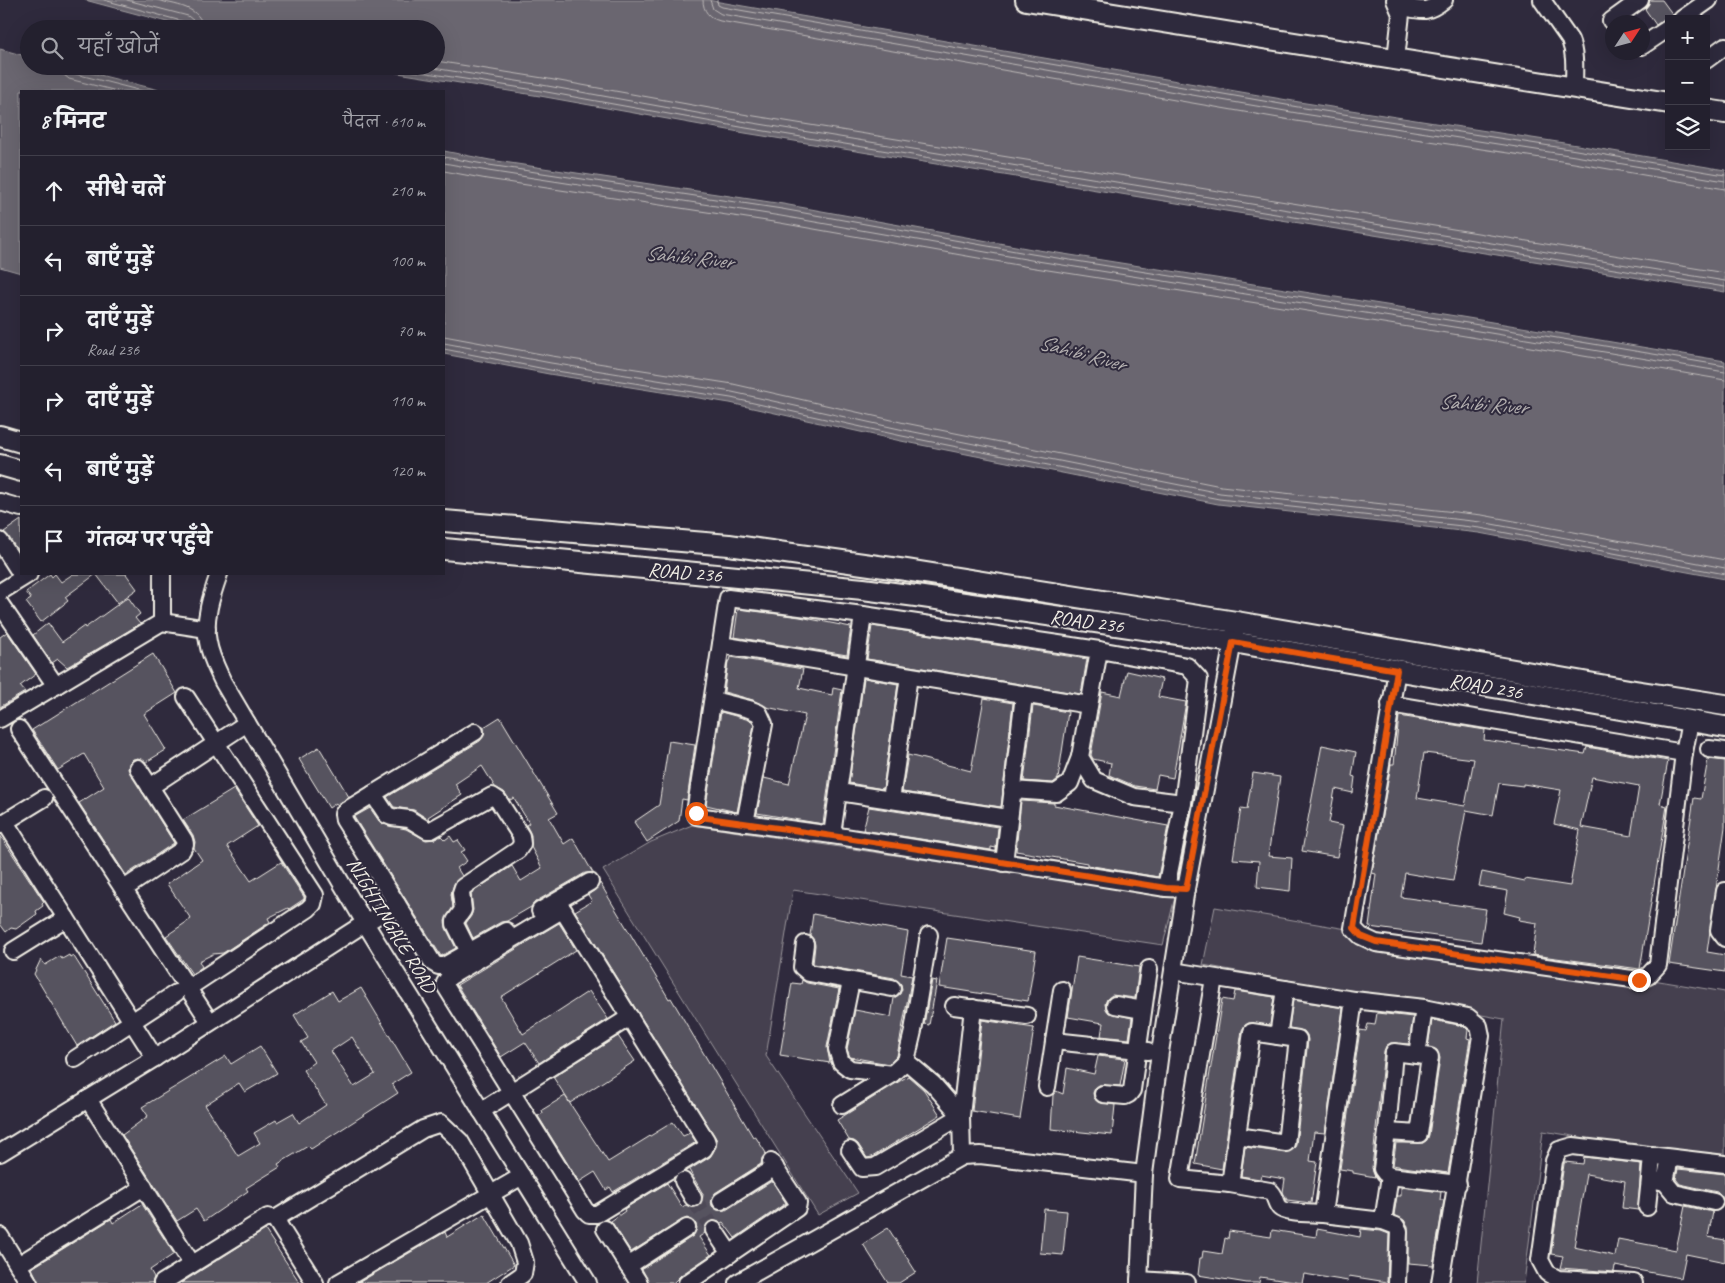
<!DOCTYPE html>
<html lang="hi">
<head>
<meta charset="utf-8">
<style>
	:root { --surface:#23202e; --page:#2b2836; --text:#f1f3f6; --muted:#a3a3aa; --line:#403e4a }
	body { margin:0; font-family:Caveat,"Playpen Sans Deva",sans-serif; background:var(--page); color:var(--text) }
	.controls { position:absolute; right:15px; top:15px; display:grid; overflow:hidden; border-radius:0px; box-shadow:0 5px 20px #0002 }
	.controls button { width:45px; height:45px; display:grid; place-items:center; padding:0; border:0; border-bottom:1px solid var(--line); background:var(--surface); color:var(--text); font:25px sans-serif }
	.compass { position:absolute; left:1605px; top:15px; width:45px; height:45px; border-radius:50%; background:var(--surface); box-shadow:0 5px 20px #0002; rotate:54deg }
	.stop { position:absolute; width:15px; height:15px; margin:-11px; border:4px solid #ea580c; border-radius:50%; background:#fff }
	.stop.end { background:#ea580c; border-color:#fff; box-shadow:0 1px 5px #0008 }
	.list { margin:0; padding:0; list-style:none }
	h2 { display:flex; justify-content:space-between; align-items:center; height:65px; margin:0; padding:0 20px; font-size:21px }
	h2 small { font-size:16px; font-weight:400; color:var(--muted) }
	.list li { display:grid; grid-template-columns:32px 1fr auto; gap:15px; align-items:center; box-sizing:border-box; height:70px; padding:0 20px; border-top:1px solid var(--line) }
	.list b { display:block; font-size:19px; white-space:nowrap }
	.list p { margin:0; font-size:16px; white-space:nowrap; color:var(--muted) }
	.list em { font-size:16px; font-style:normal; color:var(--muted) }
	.icon { flex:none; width:28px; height:28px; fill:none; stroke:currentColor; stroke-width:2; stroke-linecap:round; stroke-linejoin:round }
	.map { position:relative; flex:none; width:1725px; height:1283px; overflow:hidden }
	.search { position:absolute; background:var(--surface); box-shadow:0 5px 20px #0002; left:20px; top:20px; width:425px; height:55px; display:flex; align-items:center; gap:12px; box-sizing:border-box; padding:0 18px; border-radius:28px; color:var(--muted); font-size:19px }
	.panel { position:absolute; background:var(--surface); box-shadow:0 5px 20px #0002; left:20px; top:90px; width:425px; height:485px; border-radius:0px }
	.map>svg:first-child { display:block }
	.green { fill:#454050; stroke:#9c989c }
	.water { fill:#6a6670; stroke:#a19ea0 }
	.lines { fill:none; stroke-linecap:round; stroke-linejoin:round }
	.shore { stroke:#bdb9b8; stroke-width:1 }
	.building { fill:#56525f; stroke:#f4f1e8; fill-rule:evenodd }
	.minor-tunnel { stroke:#4d4857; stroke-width:16; stroke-dasharray:16 8; stroke-linecap:butt }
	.minor-casing { stroke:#f4f1e8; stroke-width:20 }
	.tertiary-casing { stroke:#f4f1e8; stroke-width:24 }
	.minor { stroke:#2f2a3d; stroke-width:16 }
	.tertiary { stroke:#2f2a3d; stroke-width:20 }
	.route { stroke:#ea580c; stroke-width:6 }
	.labels { text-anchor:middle; stroke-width:4; stroke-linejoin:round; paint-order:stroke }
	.street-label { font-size:20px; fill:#f4f1e8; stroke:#2f2a3d }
	.water-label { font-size:21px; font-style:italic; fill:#b6b2b2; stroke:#2f2a3d }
</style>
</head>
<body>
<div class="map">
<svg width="1725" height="1283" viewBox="0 0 1725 1283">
	<rect width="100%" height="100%" fill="#2f2a3d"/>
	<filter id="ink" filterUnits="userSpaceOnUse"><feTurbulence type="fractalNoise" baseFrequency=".02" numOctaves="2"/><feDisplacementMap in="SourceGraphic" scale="10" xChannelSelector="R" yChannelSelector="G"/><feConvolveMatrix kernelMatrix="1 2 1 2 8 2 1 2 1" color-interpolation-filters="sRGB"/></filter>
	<g filter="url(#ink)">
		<g class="green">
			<polygon points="692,825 1175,897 1163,945 793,890 766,1056 858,1193 818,1215 603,870 651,842"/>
			<polygon points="1215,907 1725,992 1725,1161 1543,1131 1524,1283 1477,1283 1504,1019 1203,965"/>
		</g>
		<g class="water">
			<polygon points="85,0 708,0 1299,102 1577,145 1725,170 1725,292 745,133 540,96 355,66 436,66 436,29 193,29"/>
			<polygon points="0,49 29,57 29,66 64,66 163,91 21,91 21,273 0,267"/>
			<polygon points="444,151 490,160 783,204 1032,249 1462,317 1725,361 1725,579 1479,533 1218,504 901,441 730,403 549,374 444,354"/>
		</g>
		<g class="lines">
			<g class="shore">
				<polyline points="104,0 185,22 188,24 189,29"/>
				<polyline points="127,0 188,16 194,21 196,29"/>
				<path d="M 157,0 C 174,5 202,6 203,29"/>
				<path d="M 703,0 C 703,11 709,18 720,21 L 1296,121 L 1574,163 L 1725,189"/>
				<polyline points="710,0 713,9 721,14 1297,113 1575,156 1725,181"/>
				<polyline points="717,0 718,5 722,7 1298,107 1576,150 1725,175"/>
				<polyline points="436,61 543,78 748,115 1725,273"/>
				<polyline points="61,66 63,74 69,79 117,91"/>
				<polyline points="68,66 69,71 72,73 142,91"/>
				<polyline points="382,66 541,91 746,128 1725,287"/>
				<polyline points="420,66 542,85 747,122 1725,281"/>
				<polyline points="444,157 489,165 782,209 1032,254 1461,322 1725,366"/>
				<polyline points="444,163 488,171 781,216 1031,260 1460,328 1725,372"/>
				<polyline points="444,171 487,179 780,223 1029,267 1459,335 1725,380"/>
				<polyline points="444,336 552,356 733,384 905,423 1221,486 1482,515 1725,560"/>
				<polyline points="444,343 551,363 732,392 904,430 1220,493 1481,522 1725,568"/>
				<polyline points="444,349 550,370 731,398 902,436 1219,499 1480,528 1725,574"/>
			</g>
		</g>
		<g class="building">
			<polygon points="1650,0 1662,0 1673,15 1672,19 1664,19 1656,25 1645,9 1649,4"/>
			<polygon points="21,520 21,556 4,532"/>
			<polygon points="50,574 52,577 55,574 61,582 73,574 96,574 65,597 68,601 41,622 26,602 31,599 26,592"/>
			<polygon points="96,574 126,574 137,589 118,603"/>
			<polygon points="128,597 140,614 135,618 140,624 67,667 58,659 52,663 33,635 48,623 62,642 84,626 85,628"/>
			<polygon points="738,609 800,617 851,627 847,655 734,637"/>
			<polygon points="872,626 1087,659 1081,694 867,659"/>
			<polygon points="7,632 36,674 20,686 25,692 0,707 0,637"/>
			<polygon points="153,654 177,693 144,714 166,750 146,762 138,758 133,759 129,763 128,769 174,843 126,875 79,803 104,787 84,754 58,770 32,730"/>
			<polygon points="731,657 803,669 799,688 832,695 833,688 842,690 823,824 757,813 764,778 789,784 805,715 766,707 753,700 724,692 728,661 730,661"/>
			<polygon points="1127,671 1162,679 1158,697 1186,702 1173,778 1158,775 1155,789 1135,786 1109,775 1111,763 1093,759 1091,755 1102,692 1121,696"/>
			<polygon points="864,678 898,684 883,789 849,783"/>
			<polygon points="984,698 1013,703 1001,807 902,792 908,755 971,771"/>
			<polygon points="1033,706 1068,712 1058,779 1053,783 1024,781"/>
			<polygon points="721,712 746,719 752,721 754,725 737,812 706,805"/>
			<path d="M 1399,716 L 1485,730 L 1484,740 L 1585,754 L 1587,747 L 1668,761 L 1660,804 L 1667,806 L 1640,969 L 1533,955 L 1537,923 L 1519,920 L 1520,917 L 1504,913 L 1508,891 L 1479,886 L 1482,872 L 1525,881 L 1525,879 L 1570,886 L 1580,830 L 1554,824 L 1561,790 L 1523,784 L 1523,786 L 1499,783 L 1493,815 L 1466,810 L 1453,881 L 1405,873 L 1401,897 L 1486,909 L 1481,942 L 1369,927 L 1376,874 L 1372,873 L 1391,764 L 1394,764 ZM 1424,753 L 1474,759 L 1465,806 L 1417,798 ZM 1592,777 L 1639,786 L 1631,836 L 1581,827 Z"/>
			<polygon points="500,717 558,813 549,818 564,844 573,838 593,873 585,873 535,902 531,907 507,921 501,922 473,938 466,923 471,916 473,910 471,893 512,866 521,881 542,868 531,847 531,835 526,825 529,823 514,798 510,800 504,792 495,787 482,766 455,784 462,795 428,817 429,820 414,810 394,807 387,797 480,741 484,736 484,727"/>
			<polygon points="669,741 695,745 687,800 682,799 679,821 647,842 634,822 659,805"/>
			<polygon points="1322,745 1356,752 1352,776 1355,777 1353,793 1335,789 1329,823 1343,826 1337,857 1302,851"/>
			<polygon points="319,747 349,797 337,805 336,803 329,808 299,759"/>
			<polygon points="1708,759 1725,761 1725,827 1707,952 1725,955 1725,972 1669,964 1694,798 1701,799"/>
			<polygon points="1253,773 1280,777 1268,856 1292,858 1290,891 1257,887 1259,861 1233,859 1241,808 1247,809"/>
			<polygon points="234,789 258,826 227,846 251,881 281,862 304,897 304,899 289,909 288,908 268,918 270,922 223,953 213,954 199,961 202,967 192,974 166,936 191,919 167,884 202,860 194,848 195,842 193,835 183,820"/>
			<polygon points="1021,801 1054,803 1054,805 1168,826 1158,877 1093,866 1087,865 1087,863 1016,851"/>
			<polygon points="869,807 998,827 996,848 991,847 991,850 863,830"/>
			<polygon points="370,808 379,821 383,824 406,829 426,840 435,839 441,836 445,840 450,836 454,842 458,840 465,850 461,852 467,861 457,868 462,876 454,884 451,894 453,907 445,921 446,928 456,948 441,956 354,817"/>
			<polygon points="0,835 44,902 42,904 43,906 36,911 37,914 16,929 11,928 6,932 0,924"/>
			<polygon points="600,883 669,999 671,998 753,1137 755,1136 766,1153 762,1158 761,1164 715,1193 711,1201 712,1206 717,1210 726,1210 772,1181 786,1203 735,1238 723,1222 721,1223 714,1220 708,1222 705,1226 705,1233 699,1237 711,1255 681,1275 673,1283 649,1283 642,1269 693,1236 697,1228 695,1222 687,1218 682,1220 631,1252 611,1221 625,1211 624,1209 667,1183 682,1207 686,1205 693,1208 698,1206 702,1202 703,1194 689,1170 710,1157 716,1147 717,1140 575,911 592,901 588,895 595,890"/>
			<polygon points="813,914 908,932 901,974 912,976 897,1056 889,1064 850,1057 847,1049 855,1010 891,1017 894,998 900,994 902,989 901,984 894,978 813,964 815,945 814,940 810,935"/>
			<polygon points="559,923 576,950 501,997 523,1034 589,991 608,1019 539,1063 525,1042 501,1057 457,985"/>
			<polygon points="947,938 1036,951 1028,1001 939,987"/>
			<polygon points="69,955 70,957 73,955 115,1021 77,1046 34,974 41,959 45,965 60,956 62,959"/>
			<polygon points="1077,957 1139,967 1135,998 1112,995 1107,999 1105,1004 1106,1009 1109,1013 1132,1018 1129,1039 1101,1036 1103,1023 1068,1017"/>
			<polygon points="802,980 807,983 839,989 827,1047 830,1063 780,1055 792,983 801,984"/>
			<polygon points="932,980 937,981 929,1025 924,1024"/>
			<path d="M 361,988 L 411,1072 L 392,1084 L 398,1093 L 311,1149 L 308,1146 L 278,1164 L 280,1167 L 246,1188 L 248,1191 L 204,1221 L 196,1209 L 177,1221 L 122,1135 L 148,1116 L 142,1107 L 226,1056 L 231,1064 L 260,1046 L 277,1073 L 245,1092 L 239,1083 L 205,1105 L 238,1156 L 260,1143 L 254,1133 L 276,1120 L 277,1122 L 293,1113 L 299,1123 L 326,1105 L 303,1070 L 314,1062 L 301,1042 L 308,1038 L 294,1015 L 332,991 L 338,1001 ZM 352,1037 L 375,1074 L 354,1087 L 331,1051 Z"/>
			<polygon points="1235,991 1274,997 1270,1025 1249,1023 1245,1025 1242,1030 1222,1169 1195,1164 1222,999 1233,1001"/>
			<polygon points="1293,1000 1343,1008 1325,1133 1314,1132 1310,1161 1317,1162 1311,1203 1287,1200 1283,1192 1285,1179 1261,1175 1260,1179 1241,1176 1245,1147 1285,1153 1294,1149 1296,1145 1308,1040 1307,1035 1304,1031 1289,1028"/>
			<polygon points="1377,1013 1413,1017 1409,1044 1391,1043 1386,1046 1384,1051 1372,1168 1375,1177 1353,1173 1353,1171 1340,1169 1360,1030 1366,1031 1368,1024 1375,1025"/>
			<polygon points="982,1020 1034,1028 1020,1119 972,1111"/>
			<polygon points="1432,1020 1464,1026 1468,1030 1467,1038 1470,1039 1448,1173 1403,1167 1393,1165 1396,1143 1423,1143 1427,1140 1429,1135 1440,1058 1437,1050 1428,1047"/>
			<polygon points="618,1036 635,1061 570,1103 553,1077"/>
			<polygon points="1098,1056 1125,1059 1120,1086 1099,1085 1095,1088 1093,1093 1094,1098 1098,1102 1115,1105 1112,1135 1051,1129 1053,1095 1056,1091 1063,1094 1067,1068 1094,1074"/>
			<polygon points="908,1076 924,1090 940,1115 872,1157 867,1158 858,1144 854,1141 849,1140 837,1120"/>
			<polygon points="565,1096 608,1162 673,1122 683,1136 690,1133 696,1142 613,1192 610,1187 606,1190 595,1172 579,1182 538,1116 543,1113 542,1110"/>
			<polygon points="1584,1157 1641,1164 1638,1210 1622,1208 1625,1181 1586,1174 1574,1247 1615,1256 1618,1239 1676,1250 1685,1206 1713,1212 1708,1237 1725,1240 1725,1262 1686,1254 1681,1278 1615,1266 1614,1272 1560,1268 1563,1256 1551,1254 1564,1164 1565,1162 1583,1164"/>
			<polygon points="1678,1169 1725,1174 1725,1202 1721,1195 1717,1192 1680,1184 1676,1179"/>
			<polygon points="1401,1187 1441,1192 1440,1200 1444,1200 1433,1265 1408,1263 1408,1226 1404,1220 1394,1215 1397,1196 1401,1196"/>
			<polygon points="142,1204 174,1254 150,1270 154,1277 152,1283 39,1283 32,1268 111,1219 113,1223"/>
			<polygon points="1044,1209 1067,1211 1063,1255 1040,1253"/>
			<polygon points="484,1214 514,1265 486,1283 358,1283 445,1232 447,1237"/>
			<polygon points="888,1228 916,1272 899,1283 888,1283 863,1244"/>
			<polygon points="1317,1229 1360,1237 1361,1229 1381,1231 1389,1234 1387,1282 1349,1276 1348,1281 1304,1274 1302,1283 1260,1277 1259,1283 1247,1283 1198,1275 1200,1258 1202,1258 1203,1251 1222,1254 1225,1238 1228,1239 1229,1231 1271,1237 1272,1230 1316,1237"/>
			<polygon points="265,1230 300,1283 181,1283"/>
		</g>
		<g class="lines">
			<polyline class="minor-tunnel" points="693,1198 714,1230"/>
			<defs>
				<g id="minor">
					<polyline points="1395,0 1401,14 1396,59"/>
					<path d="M 1542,0 L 1570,40 C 1576,55 1574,72 1574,88"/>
					<path d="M 1399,6 C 1421,10 1425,15 1444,0"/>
					<polyline points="1682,19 1709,0"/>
					<polyline points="1611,21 1640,0"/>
					<polyline points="1642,46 1669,28"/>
					<polyline points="1706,60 1725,46"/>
					<polyline points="0,502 21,508"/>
					<polyline points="0,541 23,577"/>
					<path d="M 219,574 C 212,594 203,620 208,642 C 210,656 217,669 223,682 L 365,923 L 588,1283"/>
					<polyline points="0,592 29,574"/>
					<polyline points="0,604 56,686"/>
					<polyline points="162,622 162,574"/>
					<polyline points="721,645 1089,705"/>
					<polyline points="1099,650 1187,666 1199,679 1183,803"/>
					<polyline points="1397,670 1353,928 1361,936 1376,943 1639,980 1648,976 1658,965 1684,753 1690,721"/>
					<polyline points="186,697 315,895 313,904 308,909 188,988"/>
					<polyline points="713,700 749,709 759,713 764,724 745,823"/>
					<polyline points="1390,704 1684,753"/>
					<polyline points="0,719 162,622 207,629"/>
					<polyline points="19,729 210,1022"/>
					<polyline points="1709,749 1725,751"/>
					<polyline points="150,787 247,723"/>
					<polyline points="1012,790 1056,793 1070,783 1080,757"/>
					<polyline points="839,792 1008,818"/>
					<polyline points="373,794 387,815 392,817 409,819 427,830 431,830 492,796 498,800 521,836 522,844 518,850 463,887 461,893 463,910 455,921 455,924 469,952"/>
					<polyline points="891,800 909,676"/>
					<polyline points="5,822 155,1058"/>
					<polyline points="0,825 44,798"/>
					<polyline points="832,835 863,615"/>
					<polyline points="1004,863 1024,695"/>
					<polyline points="1166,888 1183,803 1134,797 1094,780 1080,757 1099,650 863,615 728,598 695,813 697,816 832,835 1166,888 1186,889"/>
					<polyline points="124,889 182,850 185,844 184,840 138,768"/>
					<polyline points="1725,891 1719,930 1725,938"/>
					<polyline points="397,904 344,820 343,814 345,811 475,732"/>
					<polyline points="540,911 590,882"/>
					<polygon points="560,911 564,911 566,915 706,1140 707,1143 704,1149 597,1214 589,1214 585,1210 446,987 445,983 449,977"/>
					<polyline points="805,944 802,967 809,973 892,988"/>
					<polyline points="13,951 66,918"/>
					<polyline points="1173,971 1354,1000 1424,1008 1468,1017 1479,1026 1481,1036 1440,1283"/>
					<path d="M 1214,978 L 1180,1179 L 1230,1184 L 1270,1191 C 1276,1195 1275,1203 1280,1208 C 1286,1214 1313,1213 1323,1214 L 1354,1000"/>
					<polyline points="851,981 837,1049 841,1062 850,1069 892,1074 906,1061 913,1031 929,935"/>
					<polyline points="1115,1005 1143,1010"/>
					<polyline points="954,1006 1027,1016"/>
					<polyline points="1054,1041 1148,1051"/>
					<polyline points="75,1059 176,993"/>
					<polyline points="906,1061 933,1084 961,1116"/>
					<polyline points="1047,1087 1062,990"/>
					<polyline points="1103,1094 1125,1096 1129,1094 1132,1090 1149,969"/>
					<polyline points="88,1099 192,1264"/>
					<polyline points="842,1105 892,1074"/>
					<polyline points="481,1111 630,1017"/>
					<polyline points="1387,1132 1419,1134 1430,1057 1417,1055"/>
					<polyline points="1237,1136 1286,1143 1298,1039 1278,1036"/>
					<polyline points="850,1150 862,1168 875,1167 961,1116"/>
					<polyline points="0,1153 155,1058 365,923 397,904 433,963 438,966 444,966 506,931"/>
					<polyline points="1652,1155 1650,1179 1665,1182"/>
					<polyline points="962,1156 961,1116 973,1008"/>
					<polyline points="1670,1158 1665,1182 1674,1193 1714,1202"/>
					<polyline points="1390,1176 1385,1173 1382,1169 1387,1132 1394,1052 1417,1055 1424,1008"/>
					<polyline points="683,1181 693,1198"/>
					<polyline points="1230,1184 1252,1032 1278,1036 1285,989"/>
					<polyline points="721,1201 775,1167"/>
					<polyline points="1647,1207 1650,1179"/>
					<polyline points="1323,1214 1383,1221"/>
					<polyline points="275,1219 423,1129 441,1123 460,1141 519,1243 525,1262 523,1274 510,1283"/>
					<polyline points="605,1229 639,1283"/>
					<polyline points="714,1230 730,1254"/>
					<polyline points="0,1236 29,1283"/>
					<polyline points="18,1265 144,1187"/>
					<polyline points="628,1266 687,1228"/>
					<polyline points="1139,1280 1187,1283"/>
					<polyline points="162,1283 268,1217 275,1219 315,1283"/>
					<polyline points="338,1283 522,1176"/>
					<polyline points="687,1283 797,1208 798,1203 771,1162"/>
					<polyline points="737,1283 962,1156 980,1155 1144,1174"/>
					<polyline points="1139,1283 1144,1174 1160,1052 1186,889 1235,631"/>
					<polyline points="1397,1283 1399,1231 1396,1226 1383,1221 1390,1176 1458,1184"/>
					<polyline points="1634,1283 1558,1279 1547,1273 1540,1260 1554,1161 1559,1150 1573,1146 1725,1164"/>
				</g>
				<g id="tertiary">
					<polyline points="1026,0 1669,103"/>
					<polyline points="1706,110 1725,113"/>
					<polyline points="0,436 21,442"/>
					<polyline points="0,465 21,471"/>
					<polyline points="444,521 729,545 906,570 1236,622 1635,691 1725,705"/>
					<polyline points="444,549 863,589 916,596 1233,642 1725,727"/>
				</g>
			</defs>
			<use href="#minor" class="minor-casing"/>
			<use href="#tertiary" class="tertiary-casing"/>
			<use href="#minor" class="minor"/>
			<use href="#tertiary" class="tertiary"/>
		</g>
	</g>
	<g class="lines" filter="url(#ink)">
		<path class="route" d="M 696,813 L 696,814 L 700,817 C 856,838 1011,864 1166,888 L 1186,889 L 1233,642 L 1397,670 L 1354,928 L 1361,936 L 1376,942 L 1639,980"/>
	</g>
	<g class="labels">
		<g class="street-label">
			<text transform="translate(685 572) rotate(5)" y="7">ROAD 236</text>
			<text transform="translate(1087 621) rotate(8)" y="7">ROAD 236</text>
			<text transform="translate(1486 686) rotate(10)" y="7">ROAD 236</text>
			<text transform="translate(392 925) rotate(59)" y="7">NIGHTINGALE ROAD</text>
		</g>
		<g class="water-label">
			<text transform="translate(689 257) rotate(6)" y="7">Sahibi River</text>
			<text transform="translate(1082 353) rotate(15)" y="7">Sahibi River</text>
			<text transform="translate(1483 404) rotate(4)" y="7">Sahibi River</text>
		</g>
	</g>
</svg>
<div class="controls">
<button>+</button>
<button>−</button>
<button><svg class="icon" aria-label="layers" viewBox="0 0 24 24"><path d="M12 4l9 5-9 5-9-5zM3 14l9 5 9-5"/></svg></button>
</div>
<svg class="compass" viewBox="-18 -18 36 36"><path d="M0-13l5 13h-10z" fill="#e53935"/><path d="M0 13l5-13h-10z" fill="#a3a3aa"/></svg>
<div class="stop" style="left:696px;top:813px"></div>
<div class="stop end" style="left:1639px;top:980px"></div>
<div class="search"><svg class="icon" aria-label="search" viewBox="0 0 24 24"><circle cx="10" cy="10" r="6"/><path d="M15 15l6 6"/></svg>यहाँ खोजें</div>
<section class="panel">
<h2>8 मिनट<small>पैदल · 610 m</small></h2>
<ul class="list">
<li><svg class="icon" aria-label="ahead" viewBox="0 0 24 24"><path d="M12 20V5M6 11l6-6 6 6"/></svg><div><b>सीधे चलें</b></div><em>210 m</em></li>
<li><svg class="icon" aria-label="left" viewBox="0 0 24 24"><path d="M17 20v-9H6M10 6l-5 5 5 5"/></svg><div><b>बाएँ मुड़ें</b></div><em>100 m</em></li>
<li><svg class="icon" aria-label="right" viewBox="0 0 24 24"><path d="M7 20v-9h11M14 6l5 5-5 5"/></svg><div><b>दाएँ मुड़ें</b><p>Road 236</p></div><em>70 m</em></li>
<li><svg class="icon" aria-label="right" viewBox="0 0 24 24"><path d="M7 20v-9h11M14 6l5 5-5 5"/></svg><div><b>दाएँ मुड़ें</b></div><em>110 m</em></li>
<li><svg class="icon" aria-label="left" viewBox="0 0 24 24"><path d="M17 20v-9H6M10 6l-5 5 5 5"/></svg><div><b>बाएँ मुड़ें</b></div><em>120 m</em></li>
<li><svg class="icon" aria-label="arrive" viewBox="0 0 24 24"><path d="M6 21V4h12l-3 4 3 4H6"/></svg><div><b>गंतव्य पर पहुँचे</b></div></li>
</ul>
</section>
</div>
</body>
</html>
